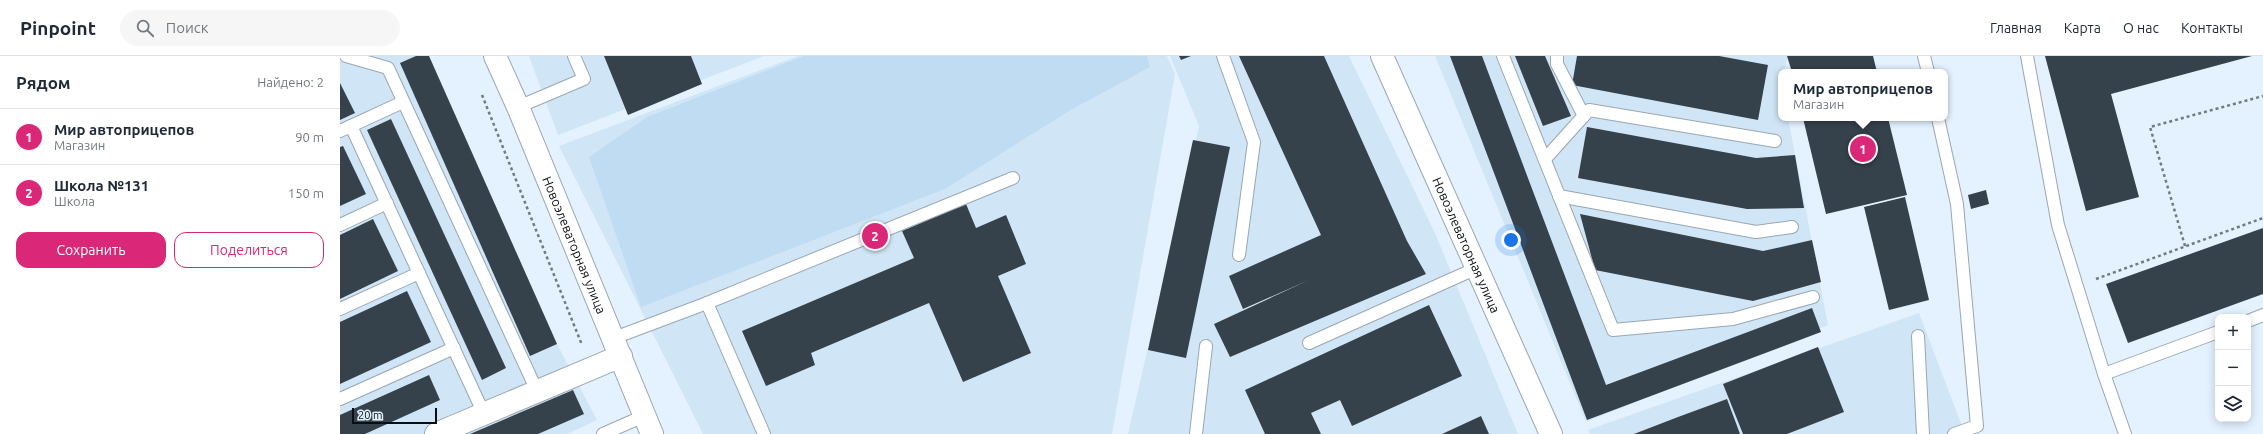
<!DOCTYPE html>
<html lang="ru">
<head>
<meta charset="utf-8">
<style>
	:root { --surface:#fff; --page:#f6f6f7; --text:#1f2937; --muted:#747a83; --line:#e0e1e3; --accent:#db2777 }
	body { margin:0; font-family:Ubuntu,sans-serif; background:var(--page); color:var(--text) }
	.controls { position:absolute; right:12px; bottom:12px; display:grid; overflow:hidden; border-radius:8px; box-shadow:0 2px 10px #0003 }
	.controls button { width:36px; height:36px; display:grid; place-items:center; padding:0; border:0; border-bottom:1px solid var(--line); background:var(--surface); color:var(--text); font:20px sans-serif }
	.scale { position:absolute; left:12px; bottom:10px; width:85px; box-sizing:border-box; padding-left:4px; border:2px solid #090e12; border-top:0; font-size:11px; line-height:14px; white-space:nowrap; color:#090e12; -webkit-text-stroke:3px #e3f2fe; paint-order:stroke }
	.you { position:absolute; left:1171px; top:184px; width:14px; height:14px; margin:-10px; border:3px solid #fff; border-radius:50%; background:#1a73e8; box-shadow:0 0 0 6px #1a73e833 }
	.badge { display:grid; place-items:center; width:26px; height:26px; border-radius:50%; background:var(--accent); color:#fff; font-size:13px; font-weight:700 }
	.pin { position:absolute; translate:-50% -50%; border:2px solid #fff; box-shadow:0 1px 4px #0006 }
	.popup { position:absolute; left:1438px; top:13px; width:170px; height:52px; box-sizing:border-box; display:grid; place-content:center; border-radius:8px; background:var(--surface); filter:drop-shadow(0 1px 3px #0005); font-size:13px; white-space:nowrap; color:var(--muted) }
	.popup b { font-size:15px; color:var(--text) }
	.popup::after { content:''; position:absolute; left:50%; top:100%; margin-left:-8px; border:8px solid transparent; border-top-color:var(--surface) }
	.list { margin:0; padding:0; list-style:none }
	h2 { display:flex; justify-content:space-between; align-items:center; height:52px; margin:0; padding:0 16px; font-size:17px }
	h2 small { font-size:13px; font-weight:400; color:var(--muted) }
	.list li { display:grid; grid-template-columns:26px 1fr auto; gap:12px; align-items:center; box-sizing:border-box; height:56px; padding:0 16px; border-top:1px solid var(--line) }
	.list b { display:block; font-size:15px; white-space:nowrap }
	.list p { margin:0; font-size:13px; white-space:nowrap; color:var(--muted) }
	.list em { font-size:13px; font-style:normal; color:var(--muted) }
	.actions { display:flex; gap:8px; padding:12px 16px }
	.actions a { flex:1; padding:9px 0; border:1px solid var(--accent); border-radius:12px; text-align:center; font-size:14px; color:var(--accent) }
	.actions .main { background:var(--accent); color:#fff }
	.icon { flex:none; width:22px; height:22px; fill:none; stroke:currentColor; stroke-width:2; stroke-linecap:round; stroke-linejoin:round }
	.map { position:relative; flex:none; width:1923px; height:378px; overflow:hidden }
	header { display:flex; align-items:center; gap:24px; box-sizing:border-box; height:56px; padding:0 20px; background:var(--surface); border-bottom:1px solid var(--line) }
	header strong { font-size:19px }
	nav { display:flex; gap:22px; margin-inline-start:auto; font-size:14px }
	.search { width:280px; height:36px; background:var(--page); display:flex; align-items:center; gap:10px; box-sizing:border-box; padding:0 14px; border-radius:22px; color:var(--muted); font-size:15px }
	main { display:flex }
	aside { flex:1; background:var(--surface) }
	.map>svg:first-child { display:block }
	.built { fill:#d0e6f6 }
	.green { fill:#c0dcf2 }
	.building { fill:#35414b }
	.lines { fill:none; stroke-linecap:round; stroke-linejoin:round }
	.service-casing { stroke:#99a7b2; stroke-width:14 }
	.minor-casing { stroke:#99a7b2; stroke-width:24 }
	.path { stroke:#727b83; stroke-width:2.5; stroke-dasharray:3 3; stroke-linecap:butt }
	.service { stroke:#fff; stroke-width:12 }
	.minor { stroke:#fff; stroke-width:22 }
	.labels { text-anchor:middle; stroke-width:4; stroke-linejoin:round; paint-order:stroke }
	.street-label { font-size:13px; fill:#090e12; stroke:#e3f2fe }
</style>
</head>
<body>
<header>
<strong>Pinpoint</strong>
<div class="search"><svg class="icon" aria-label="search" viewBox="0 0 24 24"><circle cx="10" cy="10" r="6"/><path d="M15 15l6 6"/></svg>Поиск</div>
<nav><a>Главная</a><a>Карта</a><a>О нас</a><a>Контакты</a></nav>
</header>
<main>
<aside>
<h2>Рядом<small>Найдено: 2</small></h2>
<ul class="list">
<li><span class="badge">1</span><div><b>Мир автоприцепов</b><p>Магазин</p></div><em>90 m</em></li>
<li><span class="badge">2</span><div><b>Школа №131</b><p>Школа</p></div><em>150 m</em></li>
</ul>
<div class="actions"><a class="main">Сохранить</a><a>Поделиться</a></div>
</aside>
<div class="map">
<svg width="1923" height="378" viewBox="0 0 1923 378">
	<rect width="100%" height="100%" fill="#e3f2fe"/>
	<g class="built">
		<polygon points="0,0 89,0 217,288 257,364 227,378 0,378"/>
		<polygon points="189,0 424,0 218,79"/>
		<polygon points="458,0 827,0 835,18 772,378 363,378 219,90"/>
		<polygon points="830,0 1009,0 1095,177 1178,378 788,378 859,70"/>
		<polygon points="1095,0 1448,0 1444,16 1441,16 1441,62 1448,62 1488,269 1246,366"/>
		<polygon points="1579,257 1625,378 1250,378 1248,374"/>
	</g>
	<polygon class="green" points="464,0 807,0 810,11 729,55 605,133 301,251 249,101 307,61"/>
	<g class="building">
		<polygon points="76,0 89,0 217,288 190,300 60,7"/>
		<polygon points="264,0 351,0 362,28 288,59"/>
		<polygon points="839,0 851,0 841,4"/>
		<polygon points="899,0 984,0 1067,185 1086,218 890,301 874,268 969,224 903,253 889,220 981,179"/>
		<polygon points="1110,0 1142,0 1266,329 1472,252 1481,276 1247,364"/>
		<polygon points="1175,0 1205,0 1231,60 1203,70"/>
		<polygon points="1237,0 1379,0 1428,9 1418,64 1232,29"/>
		<polygon points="1447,0 1533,0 1537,16 1452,16"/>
		<polygon points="1705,0 1912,0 1771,38 1799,141 1746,155"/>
		<polygon points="0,27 15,57 0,64"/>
		<polygon points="1463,62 1548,62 1567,139 1486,158"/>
		<polygon points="51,63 166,312 142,324 27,74"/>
		<polygon points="1247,71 1416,102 1455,99 1464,152 1407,153 1238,122"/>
		<polygon points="853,84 890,91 846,302 808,294"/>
		<polygon points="3,90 26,138 0,150 0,91"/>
		<polygon points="1646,134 1649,148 1631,153 1628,139"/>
		<polygon points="1565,141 1589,244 1549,254 1524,151"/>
		<polygon points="626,148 636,172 666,159 686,208 658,220 691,297 623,326 589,247 471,297 475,309 426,330 402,275 574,202 562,175"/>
		<polygon points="1240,158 1423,195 1472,184 1481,226 1413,245 1255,214"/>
		<polygon points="33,163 58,215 0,243 0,179"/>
		<polygon points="1923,172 1923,238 1788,287 1766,228"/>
		<polygon points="67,235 91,286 0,328 0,266"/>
		<polygon points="1089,249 1122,320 1012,370 1000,344 971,357 981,378 925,378 905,334"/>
		<polygon points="1478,291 1504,356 1447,378 1403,378 1383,328"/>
		<polygon points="89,319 100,344 25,378 0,378 0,359"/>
		<polygon points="233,334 244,358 198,378 130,378"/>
		<polygon points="1387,343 1400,378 1294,378 1338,361"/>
		<polygon points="1141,360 1149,378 1102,378"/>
	</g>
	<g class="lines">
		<defs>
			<g id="service">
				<polyline points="6,0 48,12 197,335"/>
				<polyline points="883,0 914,86 899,199"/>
				<polyline points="1163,0 1273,274 1393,263 1473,241"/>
				<polyline points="1217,0 1217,8 1244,60"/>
				<polyline points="1584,0 1588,16"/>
				<polyline points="1687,0 1718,169 1764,318"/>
				<polyline points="178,51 244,23 234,0"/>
				<polyline points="1598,62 1617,148 1637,370 1614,378"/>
				<polyline points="11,70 144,358"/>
				<polyline points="0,75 63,46"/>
				<polyline points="1205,103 1249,54 1435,85"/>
				<polyline points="1219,140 1416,176 1452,171"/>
				<polyline points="0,169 47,147"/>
				<polyline points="367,247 424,378"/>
				<polyline points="0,253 79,217"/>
				<polyline points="1908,265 1923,259"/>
				<polyline points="1578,280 1583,378"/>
				<polyline points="274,282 367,247 673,122"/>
				<polyline points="969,287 1137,212"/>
				<polyline points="0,343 114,292"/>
				<polyline points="263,378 304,360"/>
				<polyline points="856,378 866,290"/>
				<polyline points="1785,378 1764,318 1878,276"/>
			</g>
			<g id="minor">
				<path id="s1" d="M 155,0 L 178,51 L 312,378"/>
				<path id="s2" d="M 1042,0 L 1211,378"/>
				<polyline points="96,378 281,300"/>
			</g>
		</defs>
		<use href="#service" class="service-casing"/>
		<use href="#minor" class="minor-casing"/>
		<g class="path">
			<polyline points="142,39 242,289"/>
			<polyline points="1845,190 1810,71 1923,40"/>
			<polyline points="1756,223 1923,162"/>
		</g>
		<use href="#service" class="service"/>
		<use href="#minor" class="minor"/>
	</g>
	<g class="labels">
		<g class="street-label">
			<text dy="5" stroke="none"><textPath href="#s1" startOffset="205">Новоэлеваторная улица</textPath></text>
			<text dy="5" stroke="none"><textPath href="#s2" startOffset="207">Новоэлеваторная улица</textPath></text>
		</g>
	</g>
</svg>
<div class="controls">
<button>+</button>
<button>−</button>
<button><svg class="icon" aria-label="layers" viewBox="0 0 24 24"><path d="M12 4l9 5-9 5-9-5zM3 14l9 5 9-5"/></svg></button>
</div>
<div class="scale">20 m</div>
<div class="you"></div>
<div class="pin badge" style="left:1523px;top:93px">1</div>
<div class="popup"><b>Мир автоприцепов</b>Магазин</div>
<div class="pin badge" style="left:535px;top:180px">2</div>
</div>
</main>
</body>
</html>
